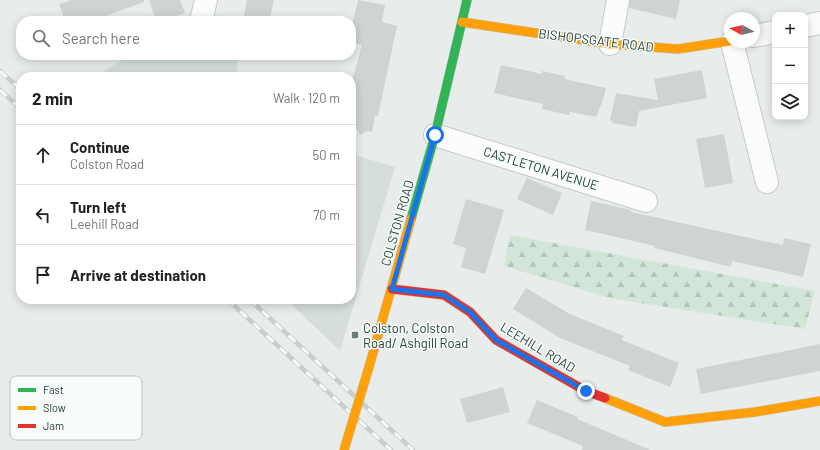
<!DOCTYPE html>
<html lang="en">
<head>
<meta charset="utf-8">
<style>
	:root { --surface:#fff; --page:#f2f2f2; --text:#222; --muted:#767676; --line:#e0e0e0 }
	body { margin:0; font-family:Barlow,sans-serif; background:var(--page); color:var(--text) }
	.controls { position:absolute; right:12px; top:12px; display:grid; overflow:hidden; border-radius:8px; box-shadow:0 2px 10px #0003 }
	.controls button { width:36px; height:36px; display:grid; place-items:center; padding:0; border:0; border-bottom:1px solid var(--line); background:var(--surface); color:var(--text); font:20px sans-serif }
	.compass { position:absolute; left:724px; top:12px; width:36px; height:36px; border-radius:50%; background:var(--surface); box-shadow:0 2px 10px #0003; rotate:278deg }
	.stop { position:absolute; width:12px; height:12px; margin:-9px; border:3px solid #1a73e8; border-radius:50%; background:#fff }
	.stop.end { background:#1a73e8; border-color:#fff; box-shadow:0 1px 4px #0008 }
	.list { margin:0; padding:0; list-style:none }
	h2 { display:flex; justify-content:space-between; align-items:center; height:52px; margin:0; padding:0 16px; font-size:17px }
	h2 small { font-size:13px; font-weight:400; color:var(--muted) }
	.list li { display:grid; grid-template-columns:26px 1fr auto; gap:12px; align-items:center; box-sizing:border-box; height:60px; padding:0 16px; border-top:1px solid var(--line) }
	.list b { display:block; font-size:15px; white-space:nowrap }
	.list p { margin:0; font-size:13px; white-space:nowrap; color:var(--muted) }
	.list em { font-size:13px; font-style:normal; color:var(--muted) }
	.icon { flex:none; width:22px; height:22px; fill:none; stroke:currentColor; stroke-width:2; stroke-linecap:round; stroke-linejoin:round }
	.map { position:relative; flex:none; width:820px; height:450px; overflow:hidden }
	.search { position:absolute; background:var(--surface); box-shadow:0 2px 10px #0003; left:16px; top:16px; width:340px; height:44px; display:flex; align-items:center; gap:10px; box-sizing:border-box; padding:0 14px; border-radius:16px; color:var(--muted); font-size:15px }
	.panel { position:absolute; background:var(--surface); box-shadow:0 2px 10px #0003; left:16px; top:72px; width:340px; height:232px; border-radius:16px }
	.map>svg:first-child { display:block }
	.built { fill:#d6dedb }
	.forest { fill:url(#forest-firs) }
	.building { fill:#cfd4d2 }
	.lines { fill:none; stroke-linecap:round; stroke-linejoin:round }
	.street-casing { stroke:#c5cac8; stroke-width:24 }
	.fast-casing { stroke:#c3cbc8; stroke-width:10 }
	.slow-casing { stroke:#c3cbc8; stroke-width:10 }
	.jam-casing { stroke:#c3cbc8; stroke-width:10 }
	.street { stroke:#fcfcfc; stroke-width:22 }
	.fast { stroke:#30b455; stroke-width:9 }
	.slow { stroke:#ff9f0a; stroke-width:9 }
	.jam { stroke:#e5322d; stroke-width:9 }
	.rail-casing { stroke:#c9cdcc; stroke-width:4.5 }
	.rail { stroke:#f7fbf9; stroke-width:3; stroke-dasharray:9; stroke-linecap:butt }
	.slow-bridge-casing { stroke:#c3cbc8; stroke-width:10; stroke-linecap:butt }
	.slow-bridge { stroke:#ff9f0a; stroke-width:9 }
	.route { stroke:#1a73e8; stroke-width:5 }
	.poi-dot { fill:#697e78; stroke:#f7fbf9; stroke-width:1.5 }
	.labels { text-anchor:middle; stroke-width:3; stroke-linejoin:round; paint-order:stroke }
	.street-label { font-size:13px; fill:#24423a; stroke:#f7fbf9 }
	.poi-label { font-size:13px; fill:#24423a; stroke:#f7fbf9; text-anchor:start }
	.key { fill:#f7fbf9; stroke:#b8c4c0; stroke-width:1 }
	.key-label { font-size:11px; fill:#24423a }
</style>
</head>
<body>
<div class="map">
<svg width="820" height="450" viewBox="0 0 820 450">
	<defs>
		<pattern id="forest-firs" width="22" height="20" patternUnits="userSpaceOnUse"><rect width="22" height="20" fill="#d1e6d8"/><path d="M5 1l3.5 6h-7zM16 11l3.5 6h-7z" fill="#b3c6ba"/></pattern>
	</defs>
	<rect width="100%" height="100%" fill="#e8edeb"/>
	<g class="built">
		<polygon points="131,55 237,55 238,77 94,77"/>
		<polygon points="351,154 395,167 340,351 286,299 351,299"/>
	</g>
	<polygon class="forest" points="510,235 815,291 805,329 609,298 504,266"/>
	<g class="building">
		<polygon points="71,0 144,0 144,2 92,21 65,21 59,4"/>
		<polygon points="149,0 180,0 185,13 163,21 156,21"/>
		<polygon points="247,0 274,0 269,21 243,21"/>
		<polygon points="358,0 385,5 382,22 397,26 378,116 375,116 372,132 367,131 360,135 357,129 351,127 351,77 353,78 362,45 351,42 351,31"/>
		<polygon points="630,0 680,0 676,19 629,8"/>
		<polygon points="501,65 542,74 542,71 565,76 564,79 606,88 603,100 596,117 570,112 569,115 542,109 543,104 494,93"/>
		<polygon points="702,70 707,98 639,111 636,127 612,123 612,121 610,120 616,93 658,100 654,79"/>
		<polygon points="724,134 733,183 705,188 696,139"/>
		<polygon points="527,178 562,193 553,215 517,199"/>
		<polygon points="466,199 504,210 485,274 461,267 466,248 453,244"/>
		<polygon points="591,201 631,210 631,212 783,245 784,238 811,244 803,277 732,261 731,267 654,248 655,246 585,230"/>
		<polygon points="526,288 570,314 624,336 622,340 679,363 670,387 628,370 630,366 560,338 513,309"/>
		<polygon points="820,344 820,371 701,394 696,369"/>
		<polygon points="503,387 510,412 467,423 460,399"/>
		<polygon points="537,400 578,417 577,419 651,450 582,450 583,446 527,423"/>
	</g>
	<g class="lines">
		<defs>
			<g id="street">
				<polyline points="201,21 206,0"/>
				<polyline points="805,26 820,23"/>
				<polyline points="754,36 775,32"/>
				<polyline points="732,42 767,182"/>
				<polyline points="610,44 618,0"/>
				<polyline points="435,135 646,201"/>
			</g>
			<polyline id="fast" points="411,219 435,135 467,0"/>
			<g id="slow">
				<polyline points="462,22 610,44 678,49 730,41"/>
				<polyline points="369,367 411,219"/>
				<polyline points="605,398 665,422 755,412 820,401"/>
			</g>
			<polyline id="jam" points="392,289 444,295 470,312 496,340 586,391 605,398"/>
		</defs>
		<use href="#street" class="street-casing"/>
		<use href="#fast" class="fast-casing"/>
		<use href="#slow" class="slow-casing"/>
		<use href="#jam" class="jam-casing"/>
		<use href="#street" class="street"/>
		<use href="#fast" class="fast"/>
		<use href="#slow" class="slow"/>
		<use href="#jam" class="jam"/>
		<defs>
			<g id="rail">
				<polyline points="0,71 21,90"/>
				<polyline points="0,90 21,109"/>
				<polyline points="227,299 391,450"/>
				<polyline points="249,299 413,450"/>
			</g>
		</defs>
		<use href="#rail" class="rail-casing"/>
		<use href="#rail" class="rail"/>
		<defs>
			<polyline id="slow-bridge" points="344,450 369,367"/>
		</defs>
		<use href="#slow-bridge" class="slow-bridge-casing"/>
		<use href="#slow-bridge" class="slow-bridge"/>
	</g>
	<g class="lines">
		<polyline class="route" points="435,135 392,289 444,295 470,312 496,340 586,391"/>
	</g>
	<rect class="poi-dot" x="351" y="331" width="8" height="8" rx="2"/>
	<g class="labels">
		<g class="street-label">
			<text transform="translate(596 40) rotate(7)" y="5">BISHOPSGATE ROAD</text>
			<text transform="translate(541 168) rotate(17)" y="5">CASTLETON AVENUE</text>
			<text transform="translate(397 223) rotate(-74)" y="5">COLSTON ROAD</text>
			<text transform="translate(538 347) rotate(31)" y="5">LEEHILL ROAD</text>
		</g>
		<g class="poi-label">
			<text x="363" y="333">Colston, Colston<tspan x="363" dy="15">Road/ Ashgill Road</tspan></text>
		</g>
	</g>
	<rect x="10" y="376" width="132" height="64" rx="6" class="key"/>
	<rect x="18" y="388" width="18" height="4" fill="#30b455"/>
	<rect x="18" y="406" width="18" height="4" fill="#ff9f0a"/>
	<rect x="18" y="424" width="18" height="4" fill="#e5322d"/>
	<g class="key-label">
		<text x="43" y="394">Fast</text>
		<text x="43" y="412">Slow</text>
		<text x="43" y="430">Jam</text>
	</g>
</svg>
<div class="controls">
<button>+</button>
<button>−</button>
<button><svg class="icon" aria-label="layers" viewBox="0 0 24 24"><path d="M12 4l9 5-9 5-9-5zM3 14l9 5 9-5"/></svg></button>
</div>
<svg class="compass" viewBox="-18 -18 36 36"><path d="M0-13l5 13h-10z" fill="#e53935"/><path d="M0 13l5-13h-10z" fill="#767676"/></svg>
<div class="stop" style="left:435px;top:135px"></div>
<div class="stop end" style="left:586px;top:391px"></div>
<div class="search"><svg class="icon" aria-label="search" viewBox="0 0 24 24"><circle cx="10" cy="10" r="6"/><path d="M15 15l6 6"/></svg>Search here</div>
<section class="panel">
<h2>2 min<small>Walk · 120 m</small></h2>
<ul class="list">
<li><svg class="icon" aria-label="ahead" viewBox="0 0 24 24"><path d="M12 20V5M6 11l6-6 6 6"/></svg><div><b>Continue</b><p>Colston Road</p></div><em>50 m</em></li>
<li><svg class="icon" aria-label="left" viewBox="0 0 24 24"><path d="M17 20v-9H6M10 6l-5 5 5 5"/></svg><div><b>Turn left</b><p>Leehill Road</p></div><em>70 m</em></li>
<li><svg class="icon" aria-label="arrive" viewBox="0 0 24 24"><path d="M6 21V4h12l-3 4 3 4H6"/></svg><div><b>Arrive at destination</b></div></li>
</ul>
</section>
</div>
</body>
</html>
